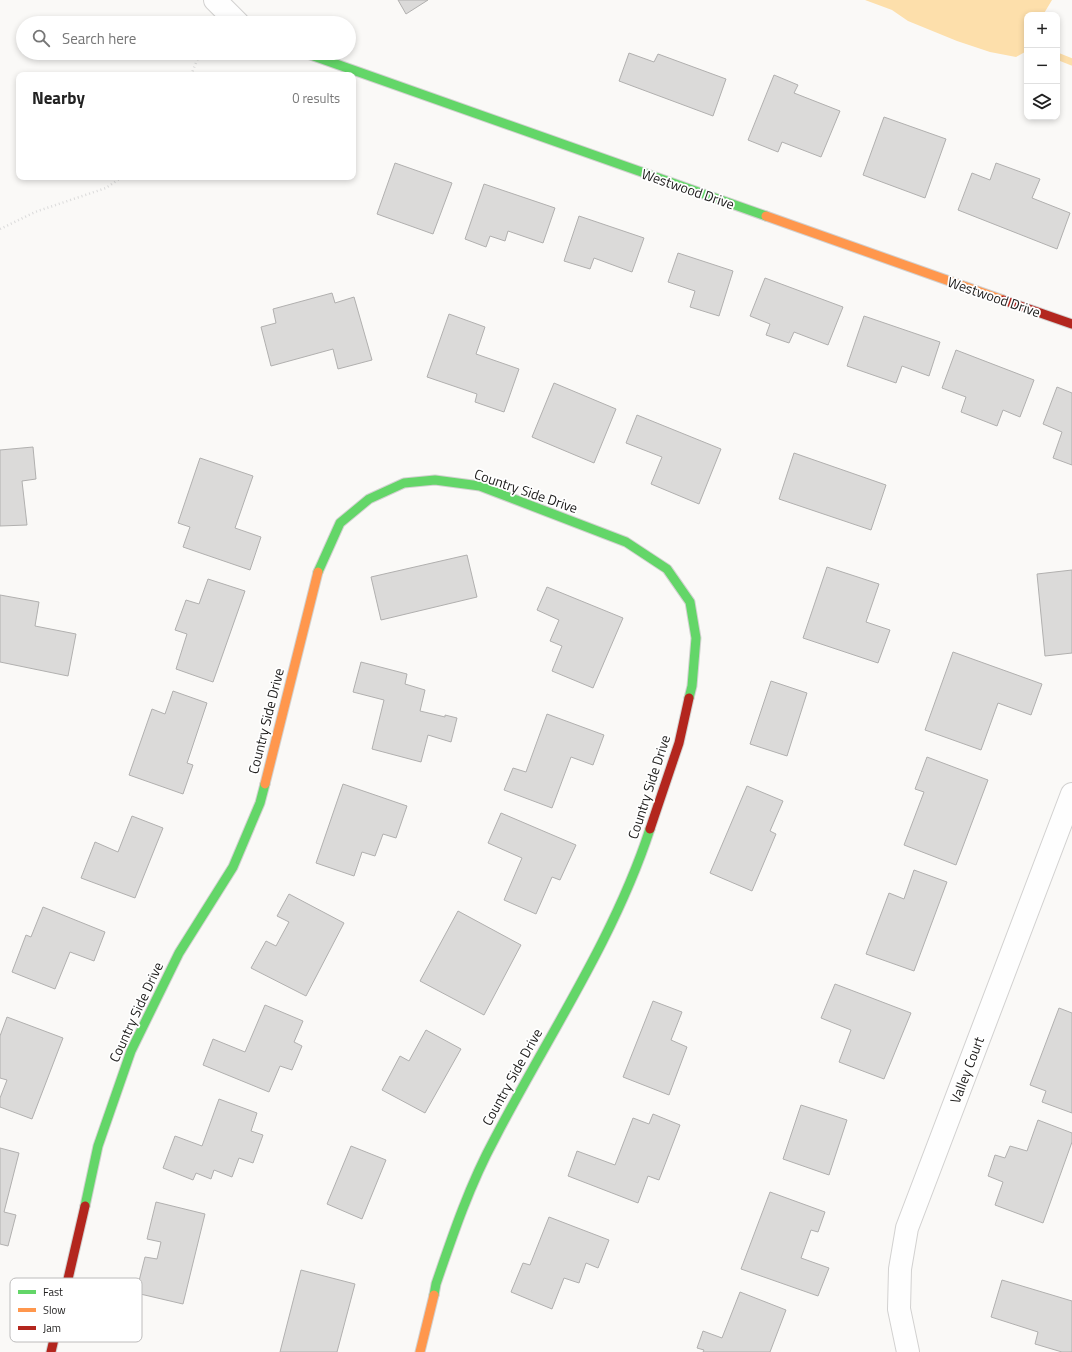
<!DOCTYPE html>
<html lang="en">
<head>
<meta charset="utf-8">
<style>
	:root { --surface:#fff; --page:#f6f6f6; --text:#222; --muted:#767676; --line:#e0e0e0 }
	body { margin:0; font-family:"Titillium Web",sans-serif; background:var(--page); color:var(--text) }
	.controls { position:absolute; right:12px; top:12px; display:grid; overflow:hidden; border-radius:8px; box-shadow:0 2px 6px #0003 }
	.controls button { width:36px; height:36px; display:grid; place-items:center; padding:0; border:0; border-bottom:1px solid var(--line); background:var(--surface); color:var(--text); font:20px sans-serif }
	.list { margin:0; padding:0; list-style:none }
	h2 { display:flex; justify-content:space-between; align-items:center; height:52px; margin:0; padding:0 16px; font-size:17px }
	h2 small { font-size:13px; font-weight:400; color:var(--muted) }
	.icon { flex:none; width:22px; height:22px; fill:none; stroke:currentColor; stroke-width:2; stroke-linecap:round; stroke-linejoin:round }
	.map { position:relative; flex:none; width:1072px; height:1352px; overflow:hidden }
	.search { position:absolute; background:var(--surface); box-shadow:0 2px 6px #0003; left:16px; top:16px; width:340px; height:44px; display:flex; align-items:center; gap:10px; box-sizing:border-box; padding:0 14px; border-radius:22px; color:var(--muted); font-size:15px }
	.panel { position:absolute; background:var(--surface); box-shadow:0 2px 6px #0003; left:16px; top:72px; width:340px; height:108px; border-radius:8px }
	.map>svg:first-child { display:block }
	.water { fill:#fddfab }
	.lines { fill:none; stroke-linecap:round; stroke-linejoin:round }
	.stream { stroke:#fddfab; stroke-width:7 }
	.building { fill:#dbdad9; stroke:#b1b0af }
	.street-casing { stroke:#d2d1d0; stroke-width:24 }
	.fast-casing { stroke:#d2d1d0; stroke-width:11 }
	.slow-casing { stroke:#d2d1d0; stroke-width:11 }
	.jam-casing { stroke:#d2d1d0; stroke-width:11 }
	.path { stroke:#dbdbdb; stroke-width:2.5; stroke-dasharray:1 3; stroke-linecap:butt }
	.street { stroke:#fefefe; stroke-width:22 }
	.fast { stroke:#63d668; stroke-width:9 }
	.slow { stroke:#ff974d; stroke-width:9 }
	.jam { stroke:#b3261e; stroke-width:9 }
	.labels { text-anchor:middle; stroke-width:3.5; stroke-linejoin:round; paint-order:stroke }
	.street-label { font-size:14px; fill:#222120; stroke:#fff }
	.key { fill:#fff; stroke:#bdbcbc; stroke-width:1 }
	.key-label { font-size:11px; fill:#222120 }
</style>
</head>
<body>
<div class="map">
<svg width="1072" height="1352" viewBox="0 0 1072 1352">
	<rect width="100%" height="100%" fill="#faf9f7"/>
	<polygon class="water" points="865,0 1052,0 1043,15 1027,15 1027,45 1025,52 1016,57 990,52 957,41 908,21 892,10"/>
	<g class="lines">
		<polyline class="stream" points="1057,56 1072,62"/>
	</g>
	<g class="building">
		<polygon points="398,0 428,0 406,14"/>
		<polygon points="629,53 654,62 658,54 726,79 713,116 619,81"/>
		<polygon points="774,75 798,85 794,93 840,111 821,157 782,142 778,152 748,140"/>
		<polygon points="884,117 946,139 925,198 863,175"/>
		<polygon points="395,163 452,183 433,234 377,214"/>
		<polygon points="996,163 1040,179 1032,198 1070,213 1057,249 958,210 972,173 990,180"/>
		<polygon points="484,184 555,208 543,243 508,231 505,241 490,236 486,247 465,239"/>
		<polygon points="579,216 644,238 632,272 594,258 590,269 564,261"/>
		<polygon points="678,253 733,271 719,316 690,307 695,291 668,282"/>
		<polygon points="765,278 843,307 828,345 794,332 789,343 766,335 770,324 750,316"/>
		<polygon points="332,293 335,303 354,297 372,360 338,369 333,349 271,366 261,327 276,323 273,309"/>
		<polygon points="449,314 485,327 476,354 519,369 504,412 475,402 477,394 427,377"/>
		<polygon points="864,316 940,342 929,376 902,366 896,383 847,366"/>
		<polygon points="956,350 1034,380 1020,417 1003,410 997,426 961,412 966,397 942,388"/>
		<polygon points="554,383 616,409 594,463 532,437"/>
		<polygon points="1057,387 1072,393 1072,465 1053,458 1062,432 1043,424"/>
		<polygon points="637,415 721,449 699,504 651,484 662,457 626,443"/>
		<polygon points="33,447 36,479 22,481 27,525 0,526 0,450"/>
		<polygon points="794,453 886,485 871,530 779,499"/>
		<polygon points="200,458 253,476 235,528 261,537 250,570 183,547 190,527 178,523"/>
		<polygon points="467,555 477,597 381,620 371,577"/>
		<polygon points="827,567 879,584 866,622 890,630 878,663 803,638"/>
		<polygon points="1072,570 1072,653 1045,656 1037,574"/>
		<polygon points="208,579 245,591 213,682 176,669 187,634 175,630 186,600 199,604"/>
		<polygon points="547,587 623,618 593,688 552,671 562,646 550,641 559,620 537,610"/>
		<polygon points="0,595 39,602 35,626 76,634 68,676 0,662"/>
		<polygon points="953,652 1042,684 1031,715 998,703 981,750 925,730"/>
		<polygon points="361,662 407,674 405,684 425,690 420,711 445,717 445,715 457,718 451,742 428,735 421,762 372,749 384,700 353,692"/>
		<polygon points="771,681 807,693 787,756 750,744"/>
		<polygon points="173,691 207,703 187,763 193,765 183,794 129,775 152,709 165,714"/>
		<polygon points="547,714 604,735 593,765 571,757 552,808 504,790 513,768 526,772"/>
		<polygon points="927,757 988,780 956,865 904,845 924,792 915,789"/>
		<polygon points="343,784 407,806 396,838 383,834 375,856 362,852 354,876 316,863"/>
		<polygon points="747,786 783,801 770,831 776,834 752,891 710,873"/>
		<polygon points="501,813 576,845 560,880 552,877 536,914 504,900 522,858 488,843"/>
		<polygon points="132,816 163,828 135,898 81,878 95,842 118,852"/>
		<polygon points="914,870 947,882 914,971 866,954 889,893 904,899"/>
		<polygon points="289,894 344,923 306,996 251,968 266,941 276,946 289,922 277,916"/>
		<polygon points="43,907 105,932 94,961 70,952 55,989 12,972 26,935 31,937"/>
		<polygon points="458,911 521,945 484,1015 420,981"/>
		<polygon points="835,984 911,1013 884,1079 839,1062 851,1030 821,1018"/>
		<polygon points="653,1001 682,1012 671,1040 687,1047 669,1095 623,1077"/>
		<polygon points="265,1005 303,1021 294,1042 302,1046 292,1070 280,1066 269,1092 203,1065 213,1039 245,1052"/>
		<polygon points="1059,1008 1072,1013 1072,1113 1042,1102 1046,1091 1030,1085"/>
		<polygon points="7,1017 63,1038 32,1119 0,1107 0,1098 7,1080 0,1078 0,1036"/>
		<polygon points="426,1030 461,1049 425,1113 382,1090 400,1056 409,1061"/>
		<polygon points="219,1099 257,1113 251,1131 263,1135 253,1163 239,1158 232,1177 214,1170 211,1179 196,1173 193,1180 163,1168 175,1136 202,1146"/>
		<polygon points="801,1105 847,1120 829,1175 783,1159"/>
		<polygon points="653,1114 680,1125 659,1180 648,1176 638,1203 568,1176 577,1151 615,1165 633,1118 649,1124"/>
		<polygon points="1038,1120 1072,1133 1072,1142 1043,1223 995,1205 1003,1182 988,1176 995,1155 1005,1158 1010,1146 1027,1151"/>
		<polygon points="351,1146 386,1160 362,1219 327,1204"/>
		<polygon points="0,1148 19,1153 4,1212 16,1215 8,1246 0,1244"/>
		<polygon points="770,1192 825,1212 818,1232 811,1230 801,1258 829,1268 818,1296 741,1269"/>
		<polygon points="156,1202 205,1214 183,1304 136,1293 145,1257 157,1259 161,1242 147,1239"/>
		<polygon points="549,1217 609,1240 598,1268 586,1263 579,1283 564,1278 552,1309 511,1292 523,1263 530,1265"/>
		<polygon points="301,1270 355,1284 337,1352 280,1352"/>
		<polygon points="1002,1280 1072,1301 1072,1352 1062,1352 1035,1344 1038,1332 991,1317"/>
		<polygon points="740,1292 786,1310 770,1352 703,1352 704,1350 697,1348 703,1331 722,1338"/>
	</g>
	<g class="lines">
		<defs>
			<g id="street">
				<polyline points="215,0 238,23"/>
				<polyline points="908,1352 899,1309 900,1269 907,1228 1072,794"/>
			</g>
			<g id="fast">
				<polyline points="305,53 766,216"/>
				<polyline points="318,572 340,523 369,499 404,483 435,480 480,486 626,542 667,569 690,602 696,638 692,686 689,698"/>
				<polyline points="85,1206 98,1146 131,1051 179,953 233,867 260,803 265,784"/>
				<path d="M 434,1295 L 436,1284 C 453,1234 470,1184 495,1138 C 548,1036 614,939 650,829"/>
			</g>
			<g id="slow">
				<polyline points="766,216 1003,300"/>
				<polyline points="265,784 318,572"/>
				<polyline points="420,1352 434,1295"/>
			</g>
			<g id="jam">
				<polyline points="1003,300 1072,324"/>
				<polyline points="650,829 679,743 689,698"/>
				<polyline points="51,1352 85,1206"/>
			</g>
		</defs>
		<use href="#street" class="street-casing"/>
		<use href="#fast" class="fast-casing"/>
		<use href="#slow" class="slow-casing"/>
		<use href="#jam" class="jam-casing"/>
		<g class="path">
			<polyline points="191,75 200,53"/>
			<polyline points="0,229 35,212 106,188 122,177"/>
		</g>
		<use href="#street" class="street"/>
		<use href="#fast" class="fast"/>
		<use href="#slow" class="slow"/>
		<use href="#jam" class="jam"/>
	</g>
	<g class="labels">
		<g class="street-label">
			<text transform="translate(688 189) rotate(19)" y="5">Westwood Drive</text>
			<text transform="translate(994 297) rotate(19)" y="5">Westwood Drive</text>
			<text transform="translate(526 491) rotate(19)" y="5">Country Side Drive</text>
			<text transform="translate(266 721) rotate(-76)" y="5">Country Side Drive</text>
			<text transform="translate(649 787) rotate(-72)" y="5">Country Side Drive</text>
			<text transform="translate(136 1012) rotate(-65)" y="5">Country Side Drive</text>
			<text transform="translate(967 1070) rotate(-69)" y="5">Valley Court</text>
			<text transform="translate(512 1077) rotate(-61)" y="5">Country Side Drive</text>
		</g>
	</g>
	<rect x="10" y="1278" width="132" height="64" rx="6" class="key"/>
	<rect x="18" y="1290" width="18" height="4" fill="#63d668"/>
	<rect x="18" y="1308" width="18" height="4" fill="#ff974d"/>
	<rect x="18" y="1326" width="18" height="4" fill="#b3261e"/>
	<g class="key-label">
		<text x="43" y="1296">Fast</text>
		<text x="43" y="1314">Slow</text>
		<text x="43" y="1332">Jam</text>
	</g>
</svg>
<div class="controls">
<button>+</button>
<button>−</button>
<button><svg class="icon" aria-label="layers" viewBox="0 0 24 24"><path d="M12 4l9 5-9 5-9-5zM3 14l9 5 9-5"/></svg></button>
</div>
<div class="search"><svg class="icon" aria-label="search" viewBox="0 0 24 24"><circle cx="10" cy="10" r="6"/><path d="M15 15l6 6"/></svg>Search here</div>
<section class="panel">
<h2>Nearby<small>0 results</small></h2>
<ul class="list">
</ul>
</section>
</div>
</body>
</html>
